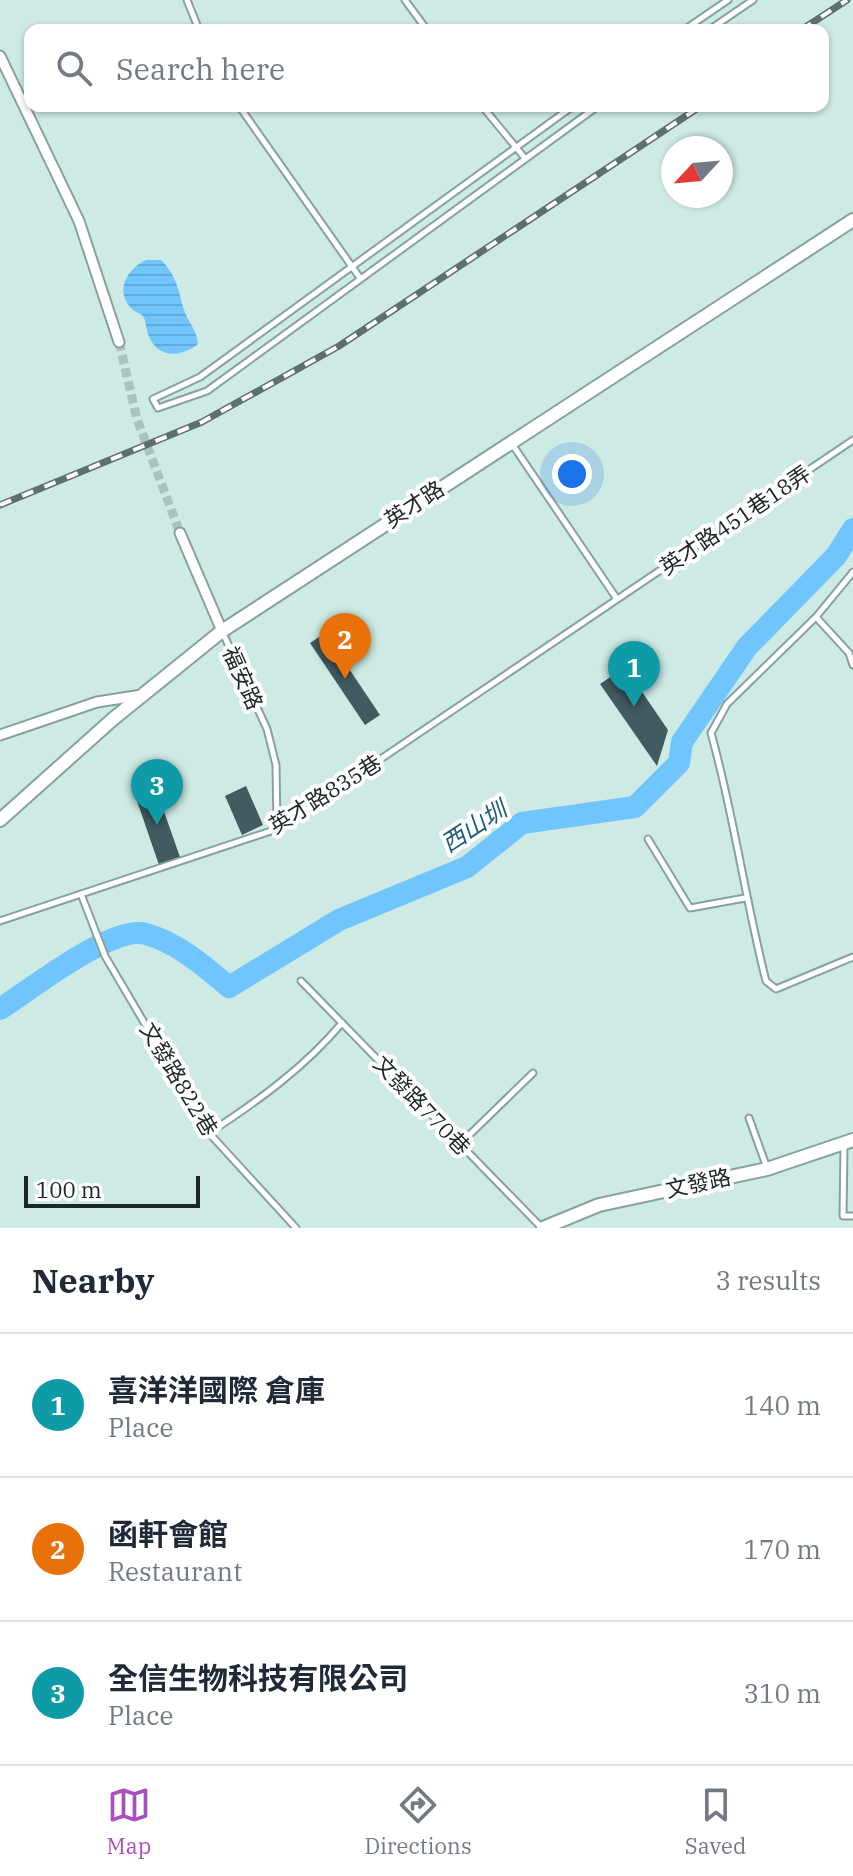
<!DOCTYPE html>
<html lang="en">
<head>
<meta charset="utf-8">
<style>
	:root { --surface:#fff; --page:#f6f6f7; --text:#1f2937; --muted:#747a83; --line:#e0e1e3; --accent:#a84fbb }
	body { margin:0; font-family:"IBM Plex Serif","Noto Sans TC",serif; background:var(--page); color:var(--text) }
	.compass { position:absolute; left:661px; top:136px; width:72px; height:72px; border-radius:50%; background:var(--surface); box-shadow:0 2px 6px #0004; rotate:244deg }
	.scale { position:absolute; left:24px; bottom:20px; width:176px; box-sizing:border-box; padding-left:8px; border:4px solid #1b2625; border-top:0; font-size:22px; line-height:28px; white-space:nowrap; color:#1b2625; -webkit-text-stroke:6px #fff; paint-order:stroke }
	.you { position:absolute; left:572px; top:474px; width:28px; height:28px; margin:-20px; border:6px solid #fff; border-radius:50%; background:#1a73e8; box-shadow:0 0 0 12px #1a73e833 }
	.badge { display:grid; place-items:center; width:52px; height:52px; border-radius:50%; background:var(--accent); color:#fff; font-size:26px; font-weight:700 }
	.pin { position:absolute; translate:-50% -66px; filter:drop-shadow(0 2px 4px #0008) }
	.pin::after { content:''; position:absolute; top:42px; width:28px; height:24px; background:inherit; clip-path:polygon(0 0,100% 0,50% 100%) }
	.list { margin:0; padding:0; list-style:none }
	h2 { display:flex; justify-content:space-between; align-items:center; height:104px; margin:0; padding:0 32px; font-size:34px }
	h2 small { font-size:26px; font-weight:400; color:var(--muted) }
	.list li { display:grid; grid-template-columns:52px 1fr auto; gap:24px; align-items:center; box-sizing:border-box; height:144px; padding:0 32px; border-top:2px solid var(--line) }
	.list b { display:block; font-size:30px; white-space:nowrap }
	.list p { margin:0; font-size:26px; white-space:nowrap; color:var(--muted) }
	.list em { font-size:26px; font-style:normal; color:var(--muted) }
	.icon { flex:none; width:44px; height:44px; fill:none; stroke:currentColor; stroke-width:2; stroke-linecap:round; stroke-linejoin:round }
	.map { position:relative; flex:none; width:853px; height:1228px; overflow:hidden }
	.search { position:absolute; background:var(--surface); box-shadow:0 2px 6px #0004; left:24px; right:24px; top:24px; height:88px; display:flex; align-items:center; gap:20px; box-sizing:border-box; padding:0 28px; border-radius:16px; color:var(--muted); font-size:30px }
	.sheet { height:536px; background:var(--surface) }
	nav { display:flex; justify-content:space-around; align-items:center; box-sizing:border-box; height:112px; border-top:2px solid var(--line); background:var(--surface); font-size:22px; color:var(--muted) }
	nav a { display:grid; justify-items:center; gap:4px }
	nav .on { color:var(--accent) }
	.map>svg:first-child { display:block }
	.water { fill:url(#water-rules) }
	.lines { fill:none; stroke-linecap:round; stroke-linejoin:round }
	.river { stroke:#71c5fd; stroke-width:22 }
	.building { fill:#425b60 }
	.minor-tunnel { stroke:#a9c3bf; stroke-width:9; stroke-dasharray:9 4.5; stroke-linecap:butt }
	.service-casing { stroke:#87a29e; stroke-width:9 }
	.minor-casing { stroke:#87a29e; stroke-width:13 }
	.tertiary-casing { stroke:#87a29e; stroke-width:16 }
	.service { stroke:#fff; stroke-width:5 }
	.minor { stroke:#fff; stroke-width:9 }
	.tertiary { stroke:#fff; stroke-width:12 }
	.rail-casing { stroke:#5e706d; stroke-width:7 }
	.rail { stroke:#fff; stroke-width:4; stroke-dasharray:12; stroke-linecap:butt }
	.labels { text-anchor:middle; stroke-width:8; stroke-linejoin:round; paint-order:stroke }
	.street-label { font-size:22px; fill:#1b2625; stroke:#fff }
	.water-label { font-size:24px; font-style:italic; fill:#1c5a7f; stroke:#fff }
</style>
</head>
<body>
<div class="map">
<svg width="853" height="1228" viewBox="0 0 853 1228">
	<defs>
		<pattern id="water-rules" width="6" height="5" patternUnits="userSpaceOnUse" patternTransform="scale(2)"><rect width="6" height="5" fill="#71c5fd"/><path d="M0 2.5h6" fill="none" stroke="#61a9d9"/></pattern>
	</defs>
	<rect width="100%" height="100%" fill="#cdeae5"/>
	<path class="water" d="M 146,260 L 161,260 C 176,275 178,288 183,307 C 187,321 197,330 198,344 C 180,358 157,359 148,334 C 146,329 146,320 143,316 C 140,313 135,312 132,309 C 114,291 127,269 146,260 Z"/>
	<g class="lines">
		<path class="river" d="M 0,1009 C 30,990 113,924 146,934 C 178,943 204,966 229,987 L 339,920 L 467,867 L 522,823 L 635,807 L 679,763 L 682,742 L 747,647 L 836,556 L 853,529"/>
	</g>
	<g class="building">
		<polygon points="325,633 380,715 365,725 310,643"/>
		<polygon points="625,667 668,730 657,766 600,684"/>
		<polygon points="155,786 180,857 159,865 134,792"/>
		<polygon points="246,786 263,825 242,835 225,796"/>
	</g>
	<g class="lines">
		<polyline class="minor-tunnel" points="119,342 137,419 180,533"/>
		<defs>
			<g id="service">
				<polyline points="187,0 199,30"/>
				<polyline points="405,0 427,30"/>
				<polyline points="684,30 728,0"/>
				<polyline points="709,30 753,0"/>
				<polyline points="239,106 360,278"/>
				<polyline points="482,106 524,157"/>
				<polyline points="573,106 200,377 153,399 158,408 207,391 598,106"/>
				<polyline points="512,444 617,599"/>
				<path d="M 853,572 L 816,617 L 727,704 L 711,733 C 734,815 745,899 766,981 L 776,989 L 853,957"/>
				<polyline points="816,617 849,653 853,665"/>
				<polyline points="222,631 267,729 276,765 277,829"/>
				<polyline points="648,839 690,908 745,898"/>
				<polyline points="81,894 105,956 209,1133 296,1228"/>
				<polyline points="0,921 277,829 853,440"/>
				<polyline points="301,981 541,1227"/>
				<polyline points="749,1118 767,1168"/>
				<path d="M 209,1133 C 258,1101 304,1068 342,1023"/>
				<polyline points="844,1143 843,1216 853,1216"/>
				<polyline points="460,1144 533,1073"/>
			</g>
			<g id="minor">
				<polyline points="0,56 79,221 119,342"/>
				<polyline points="180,533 222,631"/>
				<polyline points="0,735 97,702 142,695"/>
			</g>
			<g id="tertiary">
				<polyline points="0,820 113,719 222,631 853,220"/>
				<polyline points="543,1228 599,1205 767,1169 853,1140"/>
			</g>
		</defs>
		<use href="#service" class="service-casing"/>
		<use href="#minor" class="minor-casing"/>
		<use href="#tertiary" class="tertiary-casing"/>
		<use href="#service" class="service"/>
		<use href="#minor" class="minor"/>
		<use href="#tertiary" class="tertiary"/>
		<defs>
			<g id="rail">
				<polyline points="801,30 847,0"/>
				<polyline points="0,505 202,422 339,346 701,106"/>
			</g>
		</defs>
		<use href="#rail" class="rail-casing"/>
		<use href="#rail" class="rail"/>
	</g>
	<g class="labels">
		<g class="street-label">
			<text transform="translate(414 504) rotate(-33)" y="8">英才路</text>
			<text transform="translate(735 520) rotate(-34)" y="8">英才路451巷18弄</text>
			<text transform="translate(243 678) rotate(66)" y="8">福安路</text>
			<text transform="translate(325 794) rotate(-32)" y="8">英才路835巷</text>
			<text transform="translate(179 1079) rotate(59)" y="8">文發路822巷</text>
			<text transform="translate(422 1105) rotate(46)" y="8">文發路770巷</text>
			<text transform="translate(698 1183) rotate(-12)" y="8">文發路</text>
		</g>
		<g class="water-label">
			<text transform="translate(474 827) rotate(-33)" y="8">西山圳</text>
		</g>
	</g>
</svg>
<svg class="compass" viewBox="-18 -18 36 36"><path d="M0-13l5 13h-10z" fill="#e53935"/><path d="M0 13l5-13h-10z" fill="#747a83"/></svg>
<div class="scale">100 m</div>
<div class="you"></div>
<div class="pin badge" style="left:634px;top:707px;background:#0f9aa8">1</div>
<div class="pin badge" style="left:345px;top:679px;background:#e8710a">2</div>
<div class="pin badge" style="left:157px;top:825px;background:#0f9aa8">3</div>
<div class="search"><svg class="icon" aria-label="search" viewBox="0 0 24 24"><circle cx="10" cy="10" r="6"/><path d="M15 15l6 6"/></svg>Search here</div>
</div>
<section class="sheet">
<h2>Nearby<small>3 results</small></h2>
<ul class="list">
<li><span class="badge" style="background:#0f9aa8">1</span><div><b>喜洋洋國際 倉庫</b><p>Place</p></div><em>140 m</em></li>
<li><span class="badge" style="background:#e8710a">2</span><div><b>函軒會館</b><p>Restaurant</p></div><em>170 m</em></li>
<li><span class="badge" style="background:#0f9aa8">3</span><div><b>全信生物科技有限公司</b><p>Place</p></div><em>310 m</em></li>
</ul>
</section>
<nav>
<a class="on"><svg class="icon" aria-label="map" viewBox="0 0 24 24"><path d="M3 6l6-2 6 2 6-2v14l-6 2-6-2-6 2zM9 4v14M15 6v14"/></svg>Map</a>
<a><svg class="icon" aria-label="directions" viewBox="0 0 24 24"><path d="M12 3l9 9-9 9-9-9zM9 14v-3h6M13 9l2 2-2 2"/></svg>Directions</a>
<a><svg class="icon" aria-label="saved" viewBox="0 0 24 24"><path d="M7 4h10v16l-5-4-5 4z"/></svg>Saved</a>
</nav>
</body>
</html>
